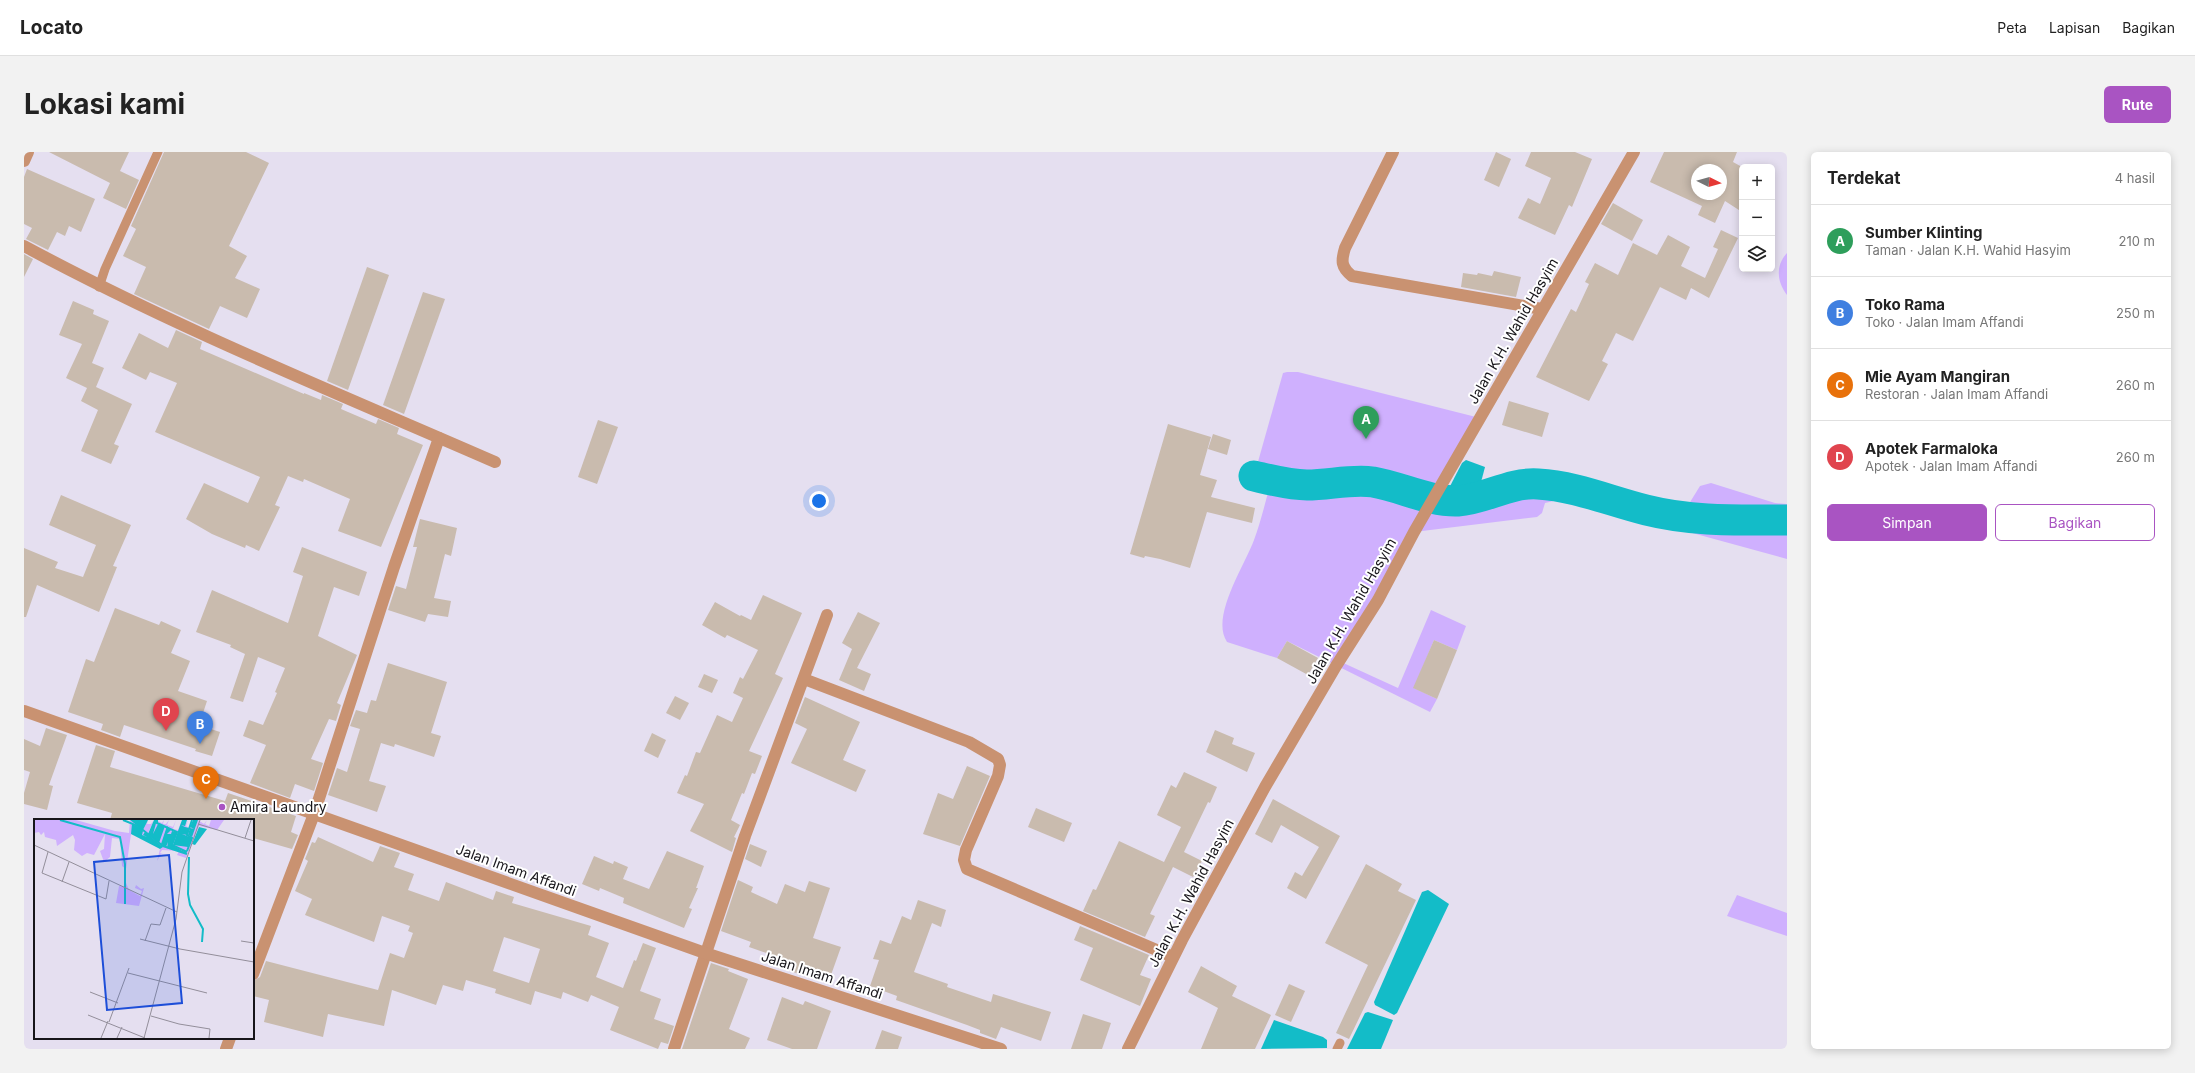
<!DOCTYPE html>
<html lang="id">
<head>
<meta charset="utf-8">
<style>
	:root { --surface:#fff; --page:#f2f2f2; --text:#222; --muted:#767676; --line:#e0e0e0; --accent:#a954c2 }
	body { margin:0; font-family:Inter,sans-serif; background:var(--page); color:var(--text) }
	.controls { position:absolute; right:12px; top:12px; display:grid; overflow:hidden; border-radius:6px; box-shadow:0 2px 10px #0003 }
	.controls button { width:36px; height:36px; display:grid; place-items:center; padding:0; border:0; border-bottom:1px solid var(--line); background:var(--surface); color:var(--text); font:20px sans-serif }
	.compass { position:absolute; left:1667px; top:12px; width:36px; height:36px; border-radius:50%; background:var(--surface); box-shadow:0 2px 10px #0003; rotate:95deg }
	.you { position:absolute; left:795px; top:349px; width:14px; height:14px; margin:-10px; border:3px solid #fff; border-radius:50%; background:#1a73e8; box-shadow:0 0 0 6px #1a73e833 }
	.badge { display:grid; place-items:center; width:26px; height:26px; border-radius:50%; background:var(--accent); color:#fff; font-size:13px; font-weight:700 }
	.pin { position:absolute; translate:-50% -33px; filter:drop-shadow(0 1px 2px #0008) }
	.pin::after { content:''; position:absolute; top:21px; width:14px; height:12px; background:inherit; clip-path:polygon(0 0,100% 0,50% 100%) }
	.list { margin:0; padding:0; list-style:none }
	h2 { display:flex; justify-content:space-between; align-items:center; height:52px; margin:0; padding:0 16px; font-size:17px }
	h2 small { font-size:13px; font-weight:400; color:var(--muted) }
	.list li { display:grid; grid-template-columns:26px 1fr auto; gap:12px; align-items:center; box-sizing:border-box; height:72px; padding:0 16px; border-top:1px solid var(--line) }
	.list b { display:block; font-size:15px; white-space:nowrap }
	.list p { margin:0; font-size:13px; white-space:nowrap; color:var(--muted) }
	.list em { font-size:13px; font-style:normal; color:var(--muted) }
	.actions { display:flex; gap:8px; padding:12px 16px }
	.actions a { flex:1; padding:9px 0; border:1px solid var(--accent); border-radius:6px; text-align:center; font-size:14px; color:var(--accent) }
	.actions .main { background:var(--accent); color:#fff }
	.icon { flex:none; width:22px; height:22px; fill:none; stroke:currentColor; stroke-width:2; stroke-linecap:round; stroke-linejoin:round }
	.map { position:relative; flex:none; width:1763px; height:897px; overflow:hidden; border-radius:6px }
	header { display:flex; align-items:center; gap:24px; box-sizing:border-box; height:56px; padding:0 20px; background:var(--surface); border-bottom:1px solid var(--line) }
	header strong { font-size:19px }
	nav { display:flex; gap:22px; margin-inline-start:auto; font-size:14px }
	.intro { display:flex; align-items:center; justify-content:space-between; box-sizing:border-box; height:96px; padding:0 24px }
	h1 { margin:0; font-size:28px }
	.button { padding:10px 18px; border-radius:6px; background:var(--accent); color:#fff; font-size:14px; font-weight:700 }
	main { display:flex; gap:24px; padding:0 24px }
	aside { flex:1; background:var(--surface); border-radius:6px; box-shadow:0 2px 10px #0003 }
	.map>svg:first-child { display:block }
	.green { fill:#cfb0fe }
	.water { fill:#13bcc8 }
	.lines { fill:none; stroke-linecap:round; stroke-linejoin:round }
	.river { stroke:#13bcc8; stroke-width:31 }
	.building { fill:#c9bbae; fill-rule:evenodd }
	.service { stroke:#c99271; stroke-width:9 }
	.minor { stroke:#c99271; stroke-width:12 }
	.tertiary { stroke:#c99271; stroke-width:12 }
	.poi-dot { fill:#a954c2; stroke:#fff; stroke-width:1.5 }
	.labels { text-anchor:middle; stroke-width:4; stroke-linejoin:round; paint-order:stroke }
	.street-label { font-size:14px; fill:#17151a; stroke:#fff }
	.poi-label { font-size:14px; fill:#17151a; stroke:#fff; text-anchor:start }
	.inset-river { fill:none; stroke:#13bcc8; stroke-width:2 }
	.inset-road { fill:none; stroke:#938e9a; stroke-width:1 }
	.view { fill:#1d4ed8; fill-opacity:0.15; stroke:#1d4ed8; stroke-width:2 }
	.inset-edge { fill:none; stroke:#17151a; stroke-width:2 }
</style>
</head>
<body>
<header>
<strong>Locato</strong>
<nav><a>Peta</a><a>Lapisan</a><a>Bagikan</a></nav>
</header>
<div class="intro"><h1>Lokasi kami</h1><a class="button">Rute</a></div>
<main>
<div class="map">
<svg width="1763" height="897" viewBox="0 0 1763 897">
	<rect width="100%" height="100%" fill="#e5dff0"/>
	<g class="green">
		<path d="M 1763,101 L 1763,143 C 1753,130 1751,114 1763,101 Z"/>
		<path d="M 1263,220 L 1274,220 L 1456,266 L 1410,346 C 1418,348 1427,349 1435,349 C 1461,347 1517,318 1539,338 L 1538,347 L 1521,351 L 1518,361 L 1513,365 L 1390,380 L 1315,509 L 1374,536 L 1407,458 L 1442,474 L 1433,498 L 1410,488 L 1390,536 L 1413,547 L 1406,560 L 1263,489 L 1253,506 L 1203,490 C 1186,465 1221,413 1230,388 C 1237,369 1242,348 1247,329 L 1230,324 L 1259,221 Z"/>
		<polygon points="1687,331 1751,351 1763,352 1763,407 1650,376 1676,334"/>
		<polygon points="1713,743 1763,761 1763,784 1703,764"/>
	</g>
	<g class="water">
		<polygon points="1442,308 1461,315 1456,334 1437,344 1422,342 1438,311"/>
		<polygon points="1404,738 1425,752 1373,861 1370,863 1351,853 1350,850 1398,740"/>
		<polygon points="1344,860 1369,868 1357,897 1323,897 1341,861"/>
		<polygon points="1250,868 1299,885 1303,888 1303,896 1237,897"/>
	</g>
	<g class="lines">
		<path class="river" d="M 1230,324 C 1247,328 1265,333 1283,333 C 1305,333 1327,327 1349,330 C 1378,335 1405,350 1434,349 C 1462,347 1485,330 1514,332 C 1551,334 1586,349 1622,358 C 1670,370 1714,368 1763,368"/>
	</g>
	<g class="building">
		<polygon points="25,0 105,0 96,19 115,28 102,57 79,46 86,31"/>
		<polygon points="140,0 222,0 245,11 205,94 223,104 211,126 236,137 223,166 196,154 185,177 110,142 122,115 99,104 112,77 107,74"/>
		<polygon points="1472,0 1487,7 1475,35 1460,28"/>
		<polygon points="1507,0 1551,0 1568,7 1548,55 1545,53 1531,83 1494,66 1504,46 1516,52 1527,26 1501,14"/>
		<path d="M 1640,0 L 1713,0 L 1709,10 L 1718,15 L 1718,60 L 1701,49 L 1691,71 L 1674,63 L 1678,54 L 1626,30 ZM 1673,18 L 1697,18 L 1697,42 L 1673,42 Z"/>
		<polygon points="3,17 71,47 57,80 45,74 41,84 33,80 24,98 2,87 8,76 0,72 0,25"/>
		<polygon points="1589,51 1619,68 1608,89 1577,72"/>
		<polygon points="1697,78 1714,86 1685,146 1667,136 1662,148 1636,135 1609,189 1592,181 1578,209 1584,212 1565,249 1512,225 1547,157 1552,160 1565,132 1561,130 1571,111 1594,123 1609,91 1633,103 1644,83 1666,95 1657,114 1681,126 1694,97 1689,95"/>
		<polygon points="0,102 9,107 0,125"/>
		<polygon points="343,115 365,123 324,238 303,229"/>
		<polygon points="1470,119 1497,125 1492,145 1437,135 1439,121 1453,123 1454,121 1468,124"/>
		<polygon points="399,140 421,147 380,262 359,253"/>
		<polygon points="49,149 70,158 69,162 85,169 68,211 80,216 72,235 108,252 90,292 95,294 87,312 57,299 74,258 57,249 63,236 42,226 58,192 35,183"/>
		<polygon points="152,178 178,190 176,197 280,242 280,241 297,248 298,243 319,252 317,257 352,272 354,267 375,276 373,282 399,293 357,395 314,379 326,347 280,327 279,330 264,324 251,353 256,355 235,399 222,393 221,396 188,382 162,367 180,331 224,351 236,325 131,280 153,231 126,220 122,228 98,216 115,181 144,196"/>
		<polygon points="1485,249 1525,261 1518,285 1478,273"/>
		<polygon points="574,268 594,275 573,332 554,325"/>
		<polygon points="1144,272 1187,285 1176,323 1193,328 1187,345 1231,356 1228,371 1183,360 1166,416 1136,407 1121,404 1120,406 1106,402"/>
		<polygon points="1189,282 1207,288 1203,303 1184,297"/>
		<polygon points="37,343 107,373 89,414 93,415 75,460 13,433 2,465 0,465 0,396 34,410 31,416 59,425 72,393 25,373"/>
		<polygon points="396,367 433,376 427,404 421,402 410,446 427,449 424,465 404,462 401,470 364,458 372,434 382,437 393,395 389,395"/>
		<polygon points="278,395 343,420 335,444 310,435 294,484 333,503 313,551 317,553 312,569 305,567 287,607 299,611 290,639 271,632 266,646 226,631 242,593 219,584 225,568 239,573 253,541 251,540 261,516 234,505 219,550 206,546 221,502 206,495 207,493 172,480 188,438 264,471 279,424 269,420"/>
		<polygon points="739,443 778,461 751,522 759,526 725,599 738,604 731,622 728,621 720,642 718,641 707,668 716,673 710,685 712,686 708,700 666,679 680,652 653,641 661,623 663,624 672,600 676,601 693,563 708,570 719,546 709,541 716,525 719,527 734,498 703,483 701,486 678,473 691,450 716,464 717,463 727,468"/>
		<polygon points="91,456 135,473 137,469 157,478 147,501 166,509 154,539 183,549 175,573 196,580 188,604 171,599 172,597 100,573 96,585 77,578 79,572 44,560 62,507 70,510"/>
		<polygon points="834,460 856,471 833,516 847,522 840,539 815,528 828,497 818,491"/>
		<polygon points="1410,488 1433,498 1413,547 1389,536"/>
		<polygon points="1263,489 1294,506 1284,523 1253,506"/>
		<polygon points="364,511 423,530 407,581 417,584 410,605 371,592 370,595 357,591 345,629 362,634 353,660 304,643 313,616 323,620 336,577 326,574 332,558 343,561 347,548 352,549"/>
		<polygon points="680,522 694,528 688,541 674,535"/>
		<polygon points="651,544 665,551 656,568 642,561"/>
		<polygon points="781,545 836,570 819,608 842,618 832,640 767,611 783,577 771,571"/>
		<polygon points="22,576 43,583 25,633 29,634 23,658 0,652 0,641 6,620 0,618 0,587 16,594"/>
		<polygon points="1191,578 1210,586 1208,592 1231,601 1223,620 1182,600"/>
		<polygon points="628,581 642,588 634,606 620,599"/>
		<polygon points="72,593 91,599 86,615 201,649 204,641 272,664 267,680 274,683 268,697 229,686 229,668 86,668 88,661 53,651"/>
		<polygon points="943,614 966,624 936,694 899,682 914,641 929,647"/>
		<polygon points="1160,620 1193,635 1186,651 1184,650 1160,700 1178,709 1169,725 1149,715 1126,762 1131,764 1121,785 1059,759 1069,737 1072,738 1095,689 1140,710 1157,675 1133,663 1147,633 1152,636"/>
		<polygon points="1249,647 1316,684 1282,747 1263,736 1271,720 1278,724 1295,695 1257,673 1248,691 1231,682"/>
		<polygon points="1012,656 1048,671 1040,690 1004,675"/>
		<path d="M 294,685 L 349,710 L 356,694 L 376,701 L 370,715 L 390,722 L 384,738 L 415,749 L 422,730 L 469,748 L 472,739 L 490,745 L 488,751 L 567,774 L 564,783 L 585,791 L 572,825 L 599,836 L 610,808 L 612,809 L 619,791 L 632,796 L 616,839 L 637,847 L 630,867 L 650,874 L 644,892 L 637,890 L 634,897 L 586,878 L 595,855 L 567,843 L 564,850 L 539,840 L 537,847 L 511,839 L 507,853 L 471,841 L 472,837 L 442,828 L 439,839 L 419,833 L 412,853 L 368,838 L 360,874 L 304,862 L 299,885 L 240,870 L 245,848 L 229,844 L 229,829 L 236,825 L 242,809 L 354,838 L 366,801 L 380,806 L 389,781 L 384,779 L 386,774 L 358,764 L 350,790 L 281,763 L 288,747 L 271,739 L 284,709 L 281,707 L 288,690 L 291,691 ZM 480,785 L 516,797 L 505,831 L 469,819 Z"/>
		<polygon points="726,692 743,699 737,715 721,707"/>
		<polygon points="643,699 680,714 672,736 674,736 665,756 668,757 660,776 599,751 600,746 576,736 575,739 558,732 570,704 589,712 590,709 604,715 599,727 625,737"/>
		<polygon points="1342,712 1378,732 1374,739 1392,748 1325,887 1312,881 1344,813 1301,791"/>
		<polygon points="714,728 729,735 727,740 753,752 761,732 781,740 785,729 806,736 789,786 817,795 807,823 778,812 775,822 755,815 757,806 725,795 727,790 697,779"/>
		<polygon points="894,748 922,758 917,775 908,771 890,820 924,832 923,835 967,850 969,842 1027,860 1017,889 977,875 972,887 956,881 956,878 943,873 872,848 873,844 846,834 855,808 849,807 856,788 867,792 878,764 887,768"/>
		<polygon points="1056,774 1125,803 1116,823 1127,827 1116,854 1056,828 1069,796 1050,788"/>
		<polygon points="687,811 705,817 704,819 724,827 705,877 726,886 721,897 658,897"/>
		<polygon points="1177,814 1213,834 1208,844 1247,863 1231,897 1177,897 1194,856 1164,840"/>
		<polygon points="1265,832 1281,839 1267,870 1251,863"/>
		<polygon points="758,845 779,853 781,849 807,859 793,897 768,897 743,888"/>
		<polygon points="1059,862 1087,871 1078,897 1047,897"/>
		<polygon points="858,878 878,885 874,897 851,897"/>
	</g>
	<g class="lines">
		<g class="service">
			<polyline points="75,135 81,117 134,0"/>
			<polyline points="1313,897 1316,891"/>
		</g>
		<g class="minor">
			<path d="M 1369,0 L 1321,96 C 1317,109 1317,115 1328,124 L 1518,157"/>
			<polyline points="0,9 4,0"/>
			<path d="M 0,94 C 152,176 313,241 471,310"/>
			<polyline points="780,527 945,590 974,607 976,613 974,624 942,698 940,708 943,717 1149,805"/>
			<polyline points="229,822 290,662 370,415 415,286"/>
			<polyline points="202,897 206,886"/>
			<polyline points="650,897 721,684 803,463"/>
		</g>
		<g class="tertiary">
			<polyline points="0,559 681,801 977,897"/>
			<polyline points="1104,897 1158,788 1241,635 1312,514 1354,448 1390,380 1610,0"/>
		</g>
	</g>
	<circle class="poi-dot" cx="198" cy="655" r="4"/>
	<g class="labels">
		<g class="street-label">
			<text transform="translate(1489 179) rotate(-60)" y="5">Jalan K.H. Wahid Hasyim</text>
			<text transform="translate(1327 459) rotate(-60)" y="5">Jalan K.H. Wahid Hasyim</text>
			<text transform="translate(492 718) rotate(20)" y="5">Jalan Imam Affandi</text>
			<text transform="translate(1167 741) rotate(-62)" y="5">Jalan K.H. Wahid Hasyim</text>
			<text transform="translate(798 823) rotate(18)" y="5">Jalan Imam Affandi</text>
		</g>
		<g class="poi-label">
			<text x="206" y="660">Amira Laundry</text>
		</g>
	</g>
	<g transform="translate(10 667)">
		<rect width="220" height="220" fill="#e5dff0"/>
		<path d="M 0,1 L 42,1 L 81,12 L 95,14 L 96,1 L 103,5 L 105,1 L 103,6 L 109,11 L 114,1 L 113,5 L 117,5 L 120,1 L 114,14 L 123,4 L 122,1 L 128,4 L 130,1 L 129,5 L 132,5 L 135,1 L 133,6 L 139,8 L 142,1 L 139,10 L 144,11 L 148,1 L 147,5 L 151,6 L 154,1 L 152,7 L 155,9 L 159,1 L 156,8 L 161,10 L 164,1 L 170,5 L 173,1 L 171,5 L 175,7 L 177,1 L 190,1 L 183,11 L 165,7 L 152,39 L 143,36 L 145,32 L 128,31 L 126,34 L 135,37 L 127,35 L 123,42 L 126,30 L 129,27 L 119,21 L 117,25 L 116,24 L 113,18 L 109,16 L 108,20 L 108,16 L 97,15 L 92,50 L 88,47 L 86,20 L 78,19 L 76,38 L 70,43 L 66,32 L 70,30 L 71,15 L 60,36 L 53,34 L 48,37 L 40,31 L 41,21 L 39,16 L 23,27 L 22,21 L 11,18 L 10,13 L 7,16 L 5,13 L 0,14 ZM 90,59 L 95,71 L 106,77 L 108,72 L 101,69 L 102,66 L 107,70 L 110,69 L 105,87 L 82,84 L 85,67 L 92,68 Z" fill="#cfb0fe"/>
		<path d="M 96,1 L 114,1 L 109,11 ZM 120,1 L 123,1 L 119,15 L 124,5 L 131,7 L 125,24 L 114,15 ZM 148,1 L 153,1 L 151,7 L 147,6 L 151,8 L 149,13 L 151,8 L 155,9 L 153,16 L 148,15 L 158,19 L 154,28 L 139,26 ZM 159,1 L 164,1 L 158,18 L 154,16 L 156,9 L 160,10 L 156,8 ZM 98,5 L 107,9 L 109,12 L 108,16 L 113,18 L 109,16 L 111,13 L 129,28 L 126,30 L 97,15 ZM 133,7 L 137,11 L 133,15 L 137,15 L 138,12 L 143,13 L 138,26 L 152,34 L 133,29 L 134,23 L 132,28 L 127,25 ZM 165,8 L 173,10 L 161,26 L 158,25 Z" fill="#13bcc8"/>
		<path class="inset-river" d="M 26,1 L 86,18 L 91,45 L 91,85M 89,1 L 104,7 L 129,27 L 153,35M 123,1 L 123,4 L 143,13 L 138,26 L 153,33M 153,32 L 158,19 L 153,16 L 158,1M 155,38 L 154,75 L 156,86 L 169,110 L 168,123"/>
		<path class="inset-road" d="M 164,5 L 220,22M 211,19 L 217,1M 0,26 L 143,93M 14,33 L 8,54 L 72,80 L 75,62M 28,63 L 35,43M 106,120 L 146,130 L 220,143M 111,122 L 117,105 L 126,106 L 132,89M 207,122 L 220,124M 94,154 L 173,174M 56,173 L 84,184M 54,196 L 111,219M 117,197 L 145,205 L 176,210 L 175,219M 75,203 L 95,149M 67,219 L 74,202M 83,219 L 88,208M 110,219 L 142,100 L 148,53 L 166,1"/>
		<path class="view" d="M 135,36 L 148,184 L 73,191 L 60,43 Z"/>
		<rect width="220" height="220" class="inset-edge"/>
	</g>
</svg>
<div class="controls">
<button>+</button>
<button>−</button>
<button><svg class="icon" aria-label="layers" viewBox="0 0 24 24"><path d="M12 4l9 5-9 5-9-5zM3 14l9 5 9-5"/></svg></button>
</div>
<svg class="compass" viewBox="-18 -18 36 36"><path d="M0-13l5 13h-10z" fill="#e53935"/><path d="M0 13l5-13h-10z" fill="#767676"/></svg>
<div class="you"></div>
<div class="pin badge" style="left:1342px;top:287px;background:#2e9e5b">A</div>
<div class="pin badge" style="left:176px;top:592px;background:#3f7fe0">B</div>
<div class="pin badge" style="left:182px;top:647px;background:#e8710a">C</div>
<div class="pin badge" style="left:142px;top:579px;background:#e0444e">D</div>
</div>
<aside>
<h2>Terdekat<small>4 hasil</small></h2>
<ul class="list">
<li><span class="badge" style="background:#2e9e5b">A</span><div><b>Sumber Klinting</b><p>Taman · Jalan K.H. Wahid Hasyim</p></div><em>210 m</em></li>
<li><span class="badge" style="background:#3f7fe0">B</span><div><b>Toko Rama</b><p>Toko · Jalan Imam Affandi</p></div><em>250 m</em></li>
<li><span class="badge" style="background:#e8710a">C</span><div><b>Mie Ayam Mangiran</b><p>Restoran · Jalan Imam Affandi</p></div><em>260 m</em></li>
<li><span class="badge" style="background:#e0444e">D</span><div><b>Apotek Farmaloka</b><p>Apotek · Jalan Imam Affandi</p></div><em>260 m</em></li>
</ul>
<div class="actions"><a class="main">Simpan</a><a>Bagikan</a></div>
</aside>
</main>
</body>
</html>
